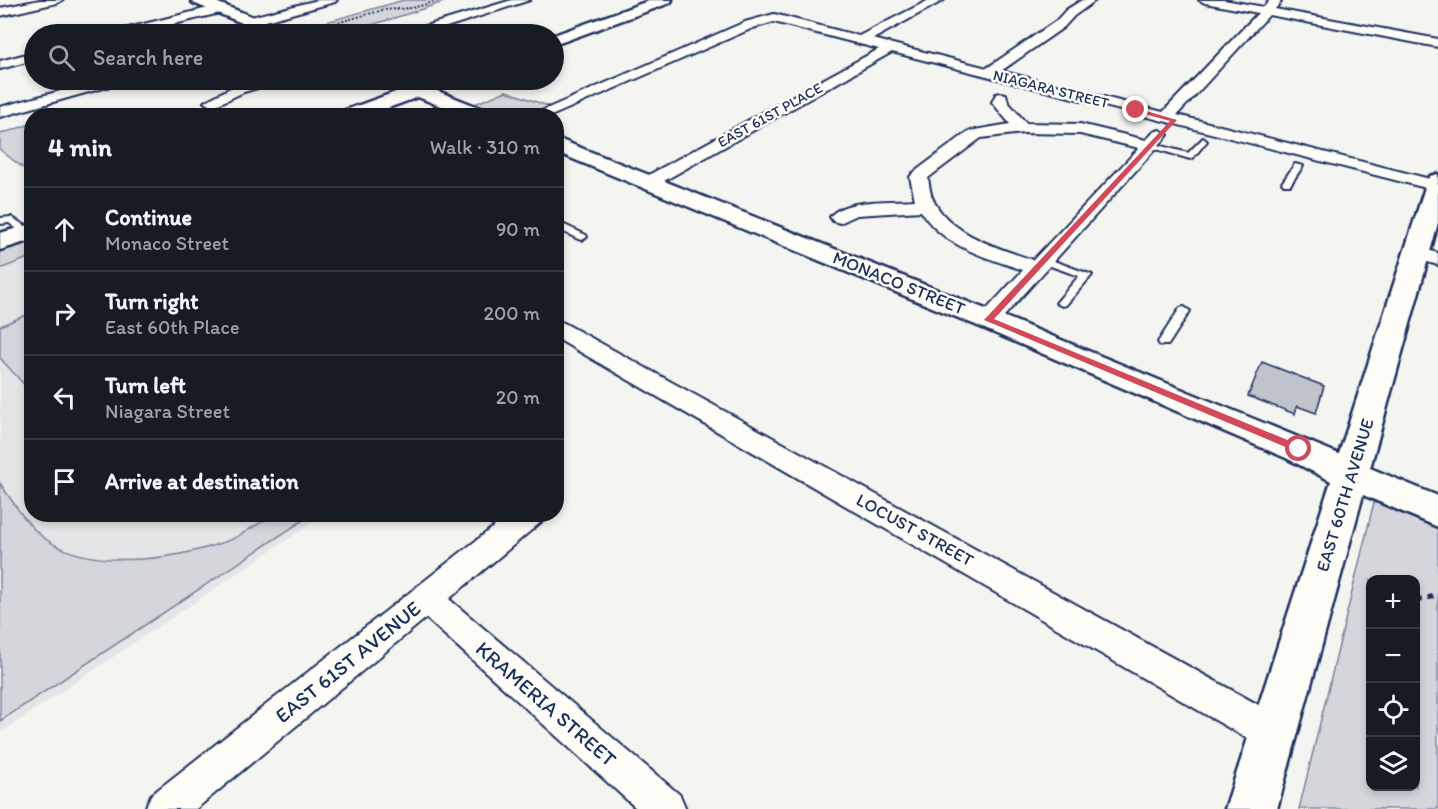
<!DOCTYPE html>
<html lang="en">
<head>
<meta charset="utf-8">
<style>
	:root { --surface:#171b24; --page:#242831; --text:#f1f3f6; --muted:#9ea1a6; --line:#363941 }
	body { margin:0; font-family:Itim,sans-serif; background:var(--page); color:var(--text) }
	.controls { position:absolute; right:18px; bottom:18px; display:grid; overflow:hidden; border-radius:12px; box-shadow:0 3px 9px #0003 }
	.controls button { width:54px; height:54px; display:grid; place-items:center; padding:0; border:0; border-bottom:2px solid var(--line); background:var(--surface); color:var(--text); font:30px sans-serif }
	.stop { position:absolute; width:18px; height:18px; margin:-14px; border:4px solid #d1495b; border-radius:50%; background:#fff }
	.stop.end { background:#d1495b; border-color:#fff; box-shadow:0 2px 6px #0008 }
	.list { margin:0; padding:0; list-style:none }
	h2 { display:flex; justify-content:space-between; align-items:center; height:78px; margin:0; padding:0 24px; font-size:26px }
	h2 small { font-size:20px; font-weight:400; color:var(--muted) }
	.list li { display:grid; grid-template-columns:39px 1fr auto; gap:18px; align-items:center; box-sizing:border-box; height:84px; padding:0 24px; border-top:2px solid var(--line) }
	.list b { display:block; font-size:22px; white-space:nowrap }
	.list p { margin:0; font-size:20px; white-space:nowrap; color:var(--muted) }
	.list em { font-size:20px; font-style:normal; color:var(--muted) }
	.icon { flex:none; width:33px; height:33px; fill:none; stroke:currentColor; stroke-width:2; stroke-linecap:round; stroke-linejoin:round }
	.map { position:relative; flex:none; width:1438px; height:809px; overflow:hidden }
	.search { position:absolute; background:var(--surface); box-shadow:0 3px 9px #0003; left:24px; top:24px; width:540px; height:66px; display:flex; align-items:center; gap:15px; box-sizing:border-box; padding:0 21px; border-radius:33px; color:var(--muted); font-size:22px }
	.panel { position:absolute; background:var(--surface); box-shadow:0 3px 9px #0003; left:24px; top:108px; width:540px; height:414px; border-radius:24px }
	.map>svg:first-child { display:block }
	.built { fill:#e4e5e6 }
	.green { fill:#d4d6db; stroke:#78829c; stroke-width:1.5; fill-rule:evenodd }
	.building { fill:#bfc3cc; stroke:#1b2f5e; stroke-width:1.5 }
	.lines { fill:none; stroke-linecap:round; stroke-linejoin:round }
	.lane-casing { stroke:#1b2f5e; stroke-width:4 }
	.street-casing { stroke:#1b2f5e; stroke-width:4 }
	.secondary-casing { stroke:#1b2f5e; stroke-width:5 }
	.path-far1 { stroke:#1b2f5e; stroke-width:2; stroke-dasharray:2 2; stroke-linecap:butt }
	.path { stroke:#1b2f5e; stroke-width:5; stroke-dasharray:6 6; stroke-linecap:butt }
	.lane { fill:#fdfcf7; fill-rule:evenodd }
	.street { fill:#fdfcf7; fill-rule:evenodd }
	.secondary { fill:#fdfcf7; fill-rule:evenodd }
	.route { fill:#d1495b }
	.labels { text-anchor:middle; stroke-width:5; stroke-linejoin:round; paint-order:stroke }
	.far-street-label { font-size:15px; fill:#1b2f5e; stroke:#fdfcf7 }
	.street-label { font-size:18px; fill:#1b2f5e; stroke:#fdfcf7 }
	.near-street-label { font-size:21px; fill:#1b2f5e; stroke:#fdfcf7 }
</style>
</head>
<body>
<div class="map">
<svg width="1438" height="809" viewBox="0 0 1438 809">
	<rect width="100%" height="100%" fill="#f4f4f1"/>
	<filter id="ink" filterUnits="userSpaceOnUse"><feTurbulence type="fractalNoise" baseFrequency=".0167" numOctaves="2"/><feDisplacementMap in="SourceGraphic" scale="12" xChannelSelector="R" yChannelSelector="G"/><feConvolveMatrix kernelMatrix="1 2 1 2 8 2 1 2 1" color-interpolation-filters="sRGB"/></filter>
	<g filter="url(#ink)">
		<polygon class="built" points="31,239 32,514 324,515 0,733 0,250"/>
		<g class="green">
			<path d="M 404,0 L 450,0 C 413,11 326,46 291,32 Z"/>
			<path d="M 506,91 L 554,108 C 527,120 493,119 465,108 Z"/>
			<polygon points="31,124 32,124 31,174 0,150 0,134"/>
			<polygon points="31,240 31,257 0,269 0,251"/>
			<polygon points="31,313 31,392 0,358 0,326"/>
			<path d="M 0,483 C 11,499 22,518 36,531 C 81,575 176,560 230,540 C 246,534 262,518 279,514 C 288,513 301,514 311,515 L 0,721 Z"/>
			<path d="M 1374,502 L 1438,529 L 1438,809 L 1299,809 ZM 1370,580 L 1416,580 L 1416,786 L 1370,786 Z"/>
		</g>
		<polygon class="building" points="1262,362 1324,386 1316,413 1297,406 1295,414 1248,396"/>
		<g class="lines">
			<defs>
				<g id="lane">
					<polygon points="472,80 482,80 486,82 482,84"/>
					<polygon points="1203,138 1207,141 1193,158 1190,159 1146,146 1150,143 1188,153"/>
					<polygon points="1295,164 1303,166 1290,185 1284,185 1282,183"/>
					<polygon points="11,217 32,230 32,234 24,234 9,223 0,224 0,218"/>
					<polygon points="556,221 586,235 587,237 582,240 578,239 556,228"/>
					<polygon points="1043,257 1092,275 1066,305 1062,306 1056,303 1079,276 1039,262 1039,258"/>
					<polygon points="1184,307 1190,311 1170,342 1168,345 1160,345 1158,342 1180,308"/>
				</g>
				<g id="street">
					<polygon points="40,0 63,0 57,3 0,16 0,8"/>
					<polygon points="318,0 337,0 335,2 251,25 245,21 247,18"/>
					<polygon points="512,0 530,0 425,34 407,34 409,31"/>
					<polygon points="929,0 944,0 873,39 987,68 1056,21 1066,10 1082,0 1096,0 1074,16 1064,27 1001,71 1163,112 1258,13 1205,3 1199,0 1224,0 1264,7 1270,0 1279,0 1281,2 1275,9 1438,39 1438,47 1269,15 1177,115 1438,181 1438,191 892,52 655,186 643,186 640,182 643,178 879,49 774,22 753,28 551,116 530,116 745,22 774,14 859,36"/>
					<polygon points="220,5 224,6 224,12 133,34 114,34 116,31"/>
					<polygon points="34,52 34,60 0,69 0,61"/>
					<polygon points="102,80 123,80 121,83 0,117 0,107"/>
					<polygon points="256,80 277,80 275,83 244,92 212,107 204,102 234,86"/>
					<path d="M 1001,93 L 1006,94 L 1008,102 L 1026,123 L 1080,124 L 1146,140 L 1154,132 L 1160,130 L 1168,135 L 996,325 L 988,327 L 980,325 L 977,320 L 1023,270 C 987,258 942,246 921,211 L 857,215 L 840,223 L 833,221 L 830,217 C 843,198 894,202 915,200 L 910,177 L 913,173 L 969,131 L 1010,124 L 992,102 L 996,94 ZM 1023,133 L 1080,134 L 1139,148 L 1033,260 C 998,248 947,234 932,197 C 930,192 929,184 928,178 L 981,138 Z"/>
					<polygon points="1417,247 1438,253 1438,265 1410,257 1407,253 1410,249"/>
					<polygon points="556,321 564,323 1286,720 1291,733 1286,746 1273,751 1260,746 556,338"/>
					<polygon points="510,514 545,514 541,522 449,599 680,795 686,809 637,809 426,618 196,809 145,809 151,795"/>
				</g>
				<g id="secondary">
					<polygon points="191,0 211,0 288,31 290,34 269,34 193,3"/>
					<polygon points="651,0 672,0 670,3 554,45 554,35"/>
					<path d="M 408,80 C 422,84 438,80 454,80 L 452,84 L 435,90 L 491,112 L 494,116 L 465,116 L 418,97 L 367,116 L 337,116 L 340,112 L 401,90 L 399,86 L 401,82 Z"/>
					<polygon points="556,138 998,314 1339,454 1427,181 1430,176 1438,174 1438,223 1370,468 1438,496 1438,527 1363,495 1277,809 1225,809 1331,481 1286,458 978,326 556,152"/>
					<polygon points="32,224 32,240 0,250 0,233"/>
				</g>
			</defs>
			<use href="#lane" class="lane-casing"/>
			<use href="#street" class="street-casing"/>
			<use href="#secondary" class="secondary-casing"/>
			<polyline class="path-far1" points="300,33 383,10 412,8 442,0"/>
			<polyline class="path" points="1416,601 1438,595"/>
			<use href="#lane" class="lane"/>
			<use href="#street" class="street"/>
			<use href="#secondary" class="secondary"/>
		</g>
	</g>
	<polygon class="route" points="1136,108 1177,120 994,319 1302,446 1302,451 1295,451 984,320 1170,121 1134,111"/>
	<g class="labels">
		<g class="far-street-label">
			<text transform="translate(1051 89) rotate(14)" y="5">NIAGARA STREET</text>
			<text transform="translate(770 115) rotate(-29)" y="5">EAST 61ST PLACE</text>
		</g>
		<g class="street-label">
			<text transform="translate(899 283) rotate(22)" y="6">MONACO STREET</text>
			<text transform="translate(1345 495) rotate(-73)" y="6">EAST 60TH AVENUE</text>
			<text transform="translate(915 530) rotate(29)" y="6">LOCUST STREET</text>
		</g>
		<g class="near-street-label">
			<text transform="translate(348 662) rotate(-39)" y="7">EAST 61ST AVENUE</text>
			<text transform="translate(546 704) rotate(41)" y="7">KRAMERIA STREET</text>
		</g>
	</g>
</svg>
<div class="controls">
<button>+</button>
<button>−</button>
<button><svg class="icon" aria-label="locate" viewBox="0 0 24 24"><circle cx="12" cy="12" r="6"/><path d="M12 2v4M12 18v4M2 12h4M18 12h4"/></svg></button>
<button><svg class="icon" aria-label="layers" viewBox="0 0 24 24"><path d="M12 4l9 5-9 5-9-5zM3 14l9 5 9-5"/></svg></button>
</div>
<div class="stop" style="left:1299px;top:449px"></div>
<div class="stop end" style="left:1136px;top:110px"></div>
<div class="search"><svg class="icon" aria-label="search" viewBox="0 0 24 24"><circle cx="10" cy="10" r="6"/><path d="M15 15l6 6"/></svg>Search here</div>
<section class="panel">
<h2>4 min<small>Walk · 310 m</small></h2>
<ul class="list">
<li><svg class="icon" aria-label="ahead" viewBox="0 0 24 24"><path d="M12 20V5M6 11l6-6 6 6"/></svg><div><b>Continue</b><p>Monaco Street</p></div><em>90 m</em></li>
<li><svg class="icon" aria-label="right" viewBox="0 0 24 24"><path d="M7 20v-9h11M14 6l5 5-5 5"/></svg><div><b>Turn right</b><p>East 60th Place</p></div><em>200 m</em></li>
<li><svg class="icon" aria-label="left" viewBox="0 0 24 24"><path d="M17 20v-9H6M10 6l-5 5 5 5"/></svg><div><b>Turn left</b><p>Niagara Street</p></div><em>20 m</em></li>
<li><svg class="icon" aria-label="arrive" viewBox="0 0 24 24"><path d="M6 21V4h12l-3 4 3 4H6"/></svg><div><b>Arrive at destination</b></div></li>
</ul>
</section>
</div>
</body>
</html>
